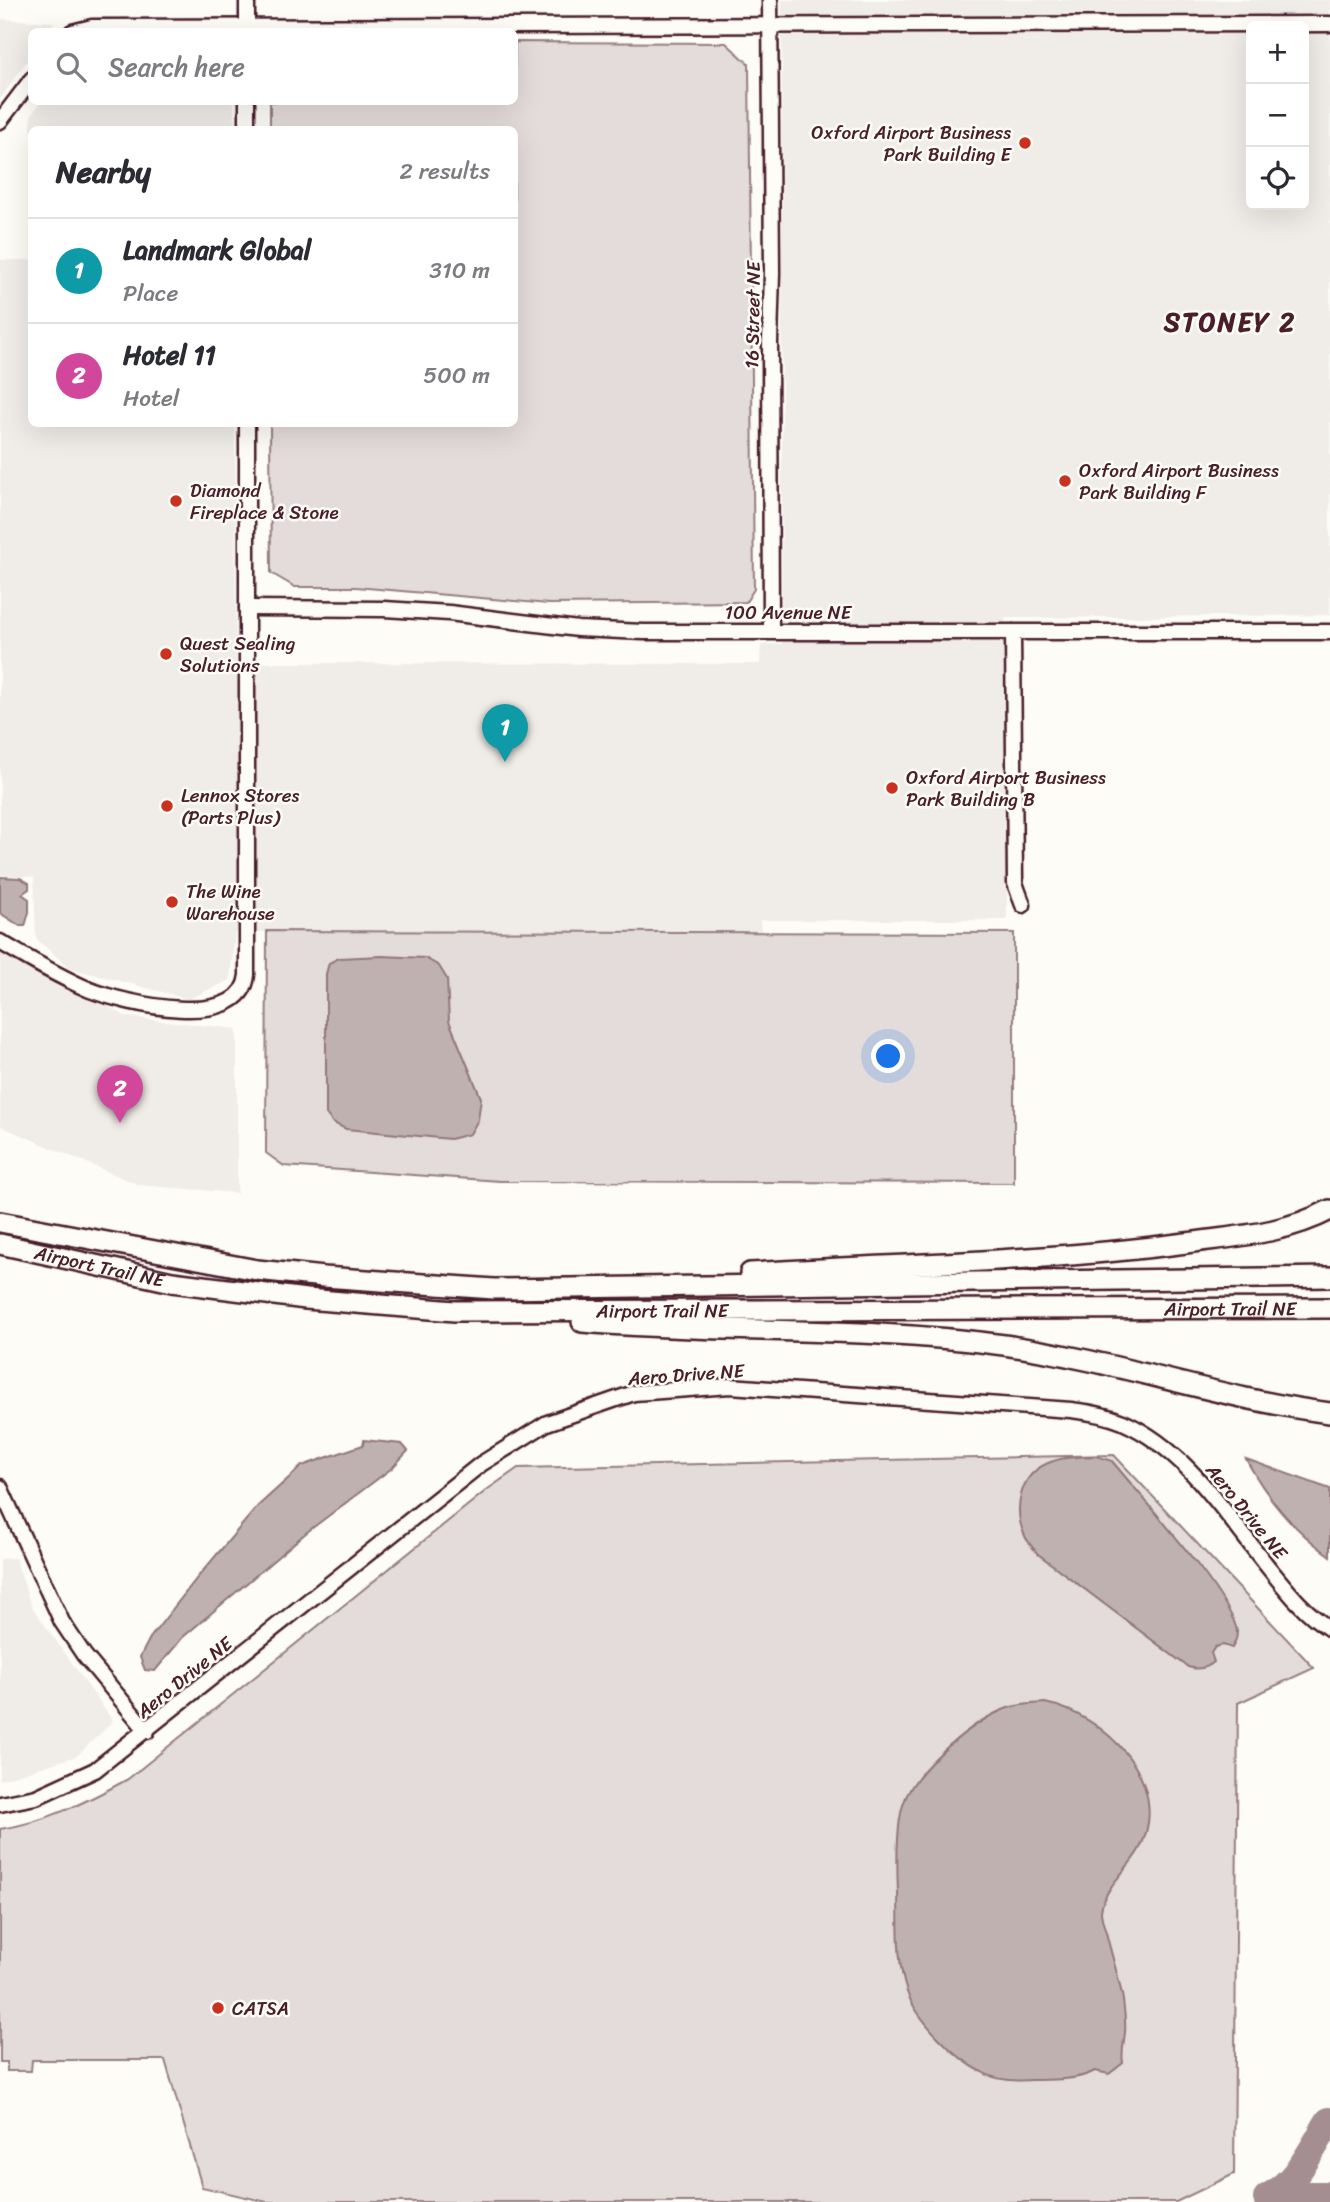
<!DOCTYPE html>
<html lang="en">
<head>
<meta charset="utf-8">
<style>
	:root { --surface:#fff; --page:#f7f7f7; --text:#2b2b33; --muted:#7c7c81; --line:#e1e1e2; --accent:#0f766e }
	body { margin:0; font-family:Sriracha,sans-serif; background:var(--page); color:var(--text) }
	.controls { position:absolute; right:21px; top:21px; display:grid; overflow:hidden; border-radius:10px; box-shadow:0 7px 28px #0002 }
	.controls button { width:63px; height:63px; display:grid; place-items:center; padding:0; border:0; border-bottom:2px solid var(--line); background:var(--surface); color:var(--text); font:35px sans-serif }
	.you { position:absolute; left:889px; top:1057px; width:24px; height:24px; margin:-18px; border:5px solid #fff; border-radius:50%; background:#1a73e8; box-shadow:0 0 0 10px #1a73e833 }
	.badge { display:grid; place-items:center; width:46px; height:46px; border-radius:50%; background:var(--accent); color:#fff; font-size:23px; font-weight:700 }
	.pin { position:absolute; translate:-50% -58px; filter:drop-shadow(0 2px 4px #0008) }
	.pin::after { content:''; position:absolute; top:37px; width:24px; height:21px; background:inherit; clip-path:polygon(0 0,100% 0,50% 100%) }
	.list { margin:0; padding:0; list-style:none }
	h2 { display:flex; justify-content:space-between; align-items:center; height:91px; margin:0; padding:0 28px; font-size:30px }
	h2 small { font-size:23px; font-weight:400; color:var(--muted) }
	.list li { display:grid; grid-template-columns:46px 1fr auto; gap:21px; align-items:center; box-sizing:border-box; height:105px; padding:0 28px; border-top:2px solid var(--line) }
	.list b { display:block; font-size:26px; white-space:nowrap }
	.list p { margin:0; font-size:23px; white-space:nowrap; color:var(--muted) }
	.list em { font-size:23px; font-style:normal; color:var(--muted) }
	.icon { flex:none; width:38px; height:38px; fill:none; stroke:currentColor; stroke-width:2; stroke-linecap:round; stroke-linejoin:round }
	.map { position:relative; flex:none; width:1330px; height:2202px; overflow:hidden }
	.search { position:absolute; background:var(--surface); box-shadow:0 7px 28px #0002; left:28px; top:28px; width:490px; height:77px; display:flex; align-items:center; gap:18px; box-sizing:border-box; padding:0 24px; border-radius:10px; color:var(--muted); font-size:26px }
	.panel { position:absolute; background:var(--surface); box-shadow:0 7px 28px #0002; left:28px; top:126px; width:490px; height:301px; border-radius:10px }
	.map>svg:first-child { display:block }
	.built { fill:#f0ece8; fill-rule:evenodd }
	.green { fill:#e3dcda; stroke:#967e82; stroke-width:2 }
	.water { fill:#c0b1b1; stroke:#91777b; stroke-width:2 }
	.lines { fill:none; stroke-linecap:round; stroke-linejoin:round }
	.taxiway { stroke:#a48e91; stroke-width:28 }
	.minor-casing { stroke:#4a1f2b; stroke-width:19 }
	.highway-casing { stroke:#4a1f2b; stroke-width:24 }
	.minor { stroke:#fdfcf7; stroke-width:14 }
	.highway { stroke:#fdfcf7; stroke-width:19 }
	.poi-dot { fill:#c8321e; stroke:#fdfcf7; stroke-width:2.5 }
	.labels { text-anchor:middle; stroke-width:5; stroke-linejoin:round; paint-order:stroke }
	.poi-label { font-size:19px; fill:#4a1f2b; stroke:#fdfcf7; text-anchor:start }
	.street-label { font-size:19px; fill:#4a1f2b; stroke:#fdfcf7 }
	.district-label { font-size:26px; font-weight:bold; letter-spacing:2px; fill:#4a1f2b; stroke:#fdfcf7 }
</style>
</head>
<body>
<div class="map">
<svg width="1330" height="2202" viewBox="0 0 1330 2202">
	<rect width="100%" height="100%" fill="#fdfcf7"/>
	<filter id="ink" filterUnits="userSpaceOnUse"><feTurbulence type="fractalNoise" baseFrequency=".0143" numOctaves="2"/><feDisplacementMap in="SourceGraphic" scale="14" xChannelSelector="R" yChannelSelector="G"/><feConvolveMatrix kernelMatrix="1 2 1 2 8 2 1 2 1" color-interpolation-filters="sRGB"/></filter>
	<g filter="url(#ink)">
		<g class="built">
			<path d="M 782,0 L 1330,0 L 1330,615 L 1005,618 L 1007,920 L 760,920 L 761,932 L 235,932 L 230,980 L 189,999 L 70,968 L 36,939 L 34,877 L 0,875 L 0,260 L 31,260 L 32,424 L 235,424 L 236,663 L 760,664 L 761,645 L 782,644 ZM 1251,26 L 1304,26 L 1304,205 L 1251,205 Z"/>
			<polygon points="0,19 54,22 48,31 32,32 31,55 0,99"/>
			<polygon points="41,102 234,102 234,129 32,130 31,135 31,115"/>
			<polygon points="0,947 127,1017 237,1029 237,1193 139,1185 0,1126"/>
			<polygon points="15,1558 32,1607 113,1721 77,1756 0,1780 0,1559"/>
		</g>
		<g class="green">
			<polygon points="515,42 726,43 749,64 754,589 746,602 549,604 356,587 295,587 271,573 270,424 514,424 514,130 270,129 270,102 514,102"/>
			<polygon points="267,931 1014,933 1014,1183 500,1181 284,1166 266,1153"/>
			<path d="M 1114,1455 L 1314,1668 L 1238,1703 L 1234,2174 L 1176,2202 L 267,2202 L 202,2187 L 165,2060 L 32,2060 L 31,2071 L 7,2071 L 7,2062 L 0,2062 L 0,1829 C 47,1822 88,1801 128,1779 L 488,1489 L 518,1468 Z"/>
		</g>
		<g class="water">
			<polygon points="0,877 20,878 29,883 29,889 22,894 29,899 29,912 25,926 20,926 0,913"/>
			<polygon points="382,956 425,958 439,966 447,979 449,1021 481,1098 478,1120 470,1134 450,1139 346,1129 333,1123 326,1114 326,974 329,963 339,958"/>
			<polygon points="364,1440 402,1444 408,1451 392,1468 307,1532 182,1638 155,1671 145,1670 140,1657 150,1638 197,1578 258,1506 302,1466 363,1445"/>
			<path d="M 1096,1456 L 1112,1461 C 1137,1492 1234,1599 1237,1632 C 1237,1638 1235,1643 1232,1648 L 1223,1645 L 1215,1647 L 1211,1653 L 1214,1662 C 1206,1669 1198,1670 1188,1667 L 1038,1554 C 1034,1549 1028,1543 1025,1536 C 1013,1511 1019,1476 1046,1464 C 1062,1456 1079,1457 1096,1456 Z"/>
			<path d="M 1246,1459 L 1330,1489 L 1330,1556 C 1295,1531 1266,1497 1246,1459 Z"/>
			<path d="M 1045,1703 C 1106,1715 1173,1783 1140,1848 C 1129,1869 1104,1887 1101,1911 C 1101,1918 1104,1926 1106,1932 C 1111,1954 1119,1977 1123,2000 C 1124,2010 1126,2022 1125,2032 C 1124,2044 1121,2051 1123,2063 L 1109,2074 L 1095,2071 C 1075,2081 1056,2079 1033,2080 C 1016,2081 997,2081 982,2072 C 955,2058 917,2020 907,1992 C 896,1961 899,1924 898,1892 C 897,1868 896,1824 904,1802 C 916,1768 975,1719 1008,1708 C 1020,1704 1033,1704 1045,1703 Z"/>
		</g>
		<g class="lines">
			<g class="taxiway">
				<path d="M 1268,2197 C 1298,2181 1312,2149 1329,2121"/>
				<polyline points="1267,2198 1289,2195 1330,2195"/>
			</g>
			<defs>
				<g id="minor">
					<polyline points="770,0 772,273 770,342 771,631"/>
					<polyline points="72,32 92,27 1330,24"/>
					<polyline points="247,32 247,0"/>
					<polyline points="247,102 247,130"/>
					<polyline points="0,121 32,79"/>
					<polyline points="247,608 384,609 449,613 578,629 643,632 1330,632"/>
					<polyline points="1013,632 1015,883 1023,905"/>
					<path d="M 0,942 C 29,959 59,977 90,990 C 124,1003 242,1032 247,975 L 247,424"/>
					<polyline points="0,1487 62,1622 84,1655 147,1731"/>
					<path d="M 0,1804 L 36,1797 L 95,1770 L 481,1464 L 547,1423 L 634,1393 L 730,1386 L 1071,1410 C 1089,1412 1106,1415 1123,1422 C 1189,1451 1229,1520 1273,1573 C 1290,1594 1306,1614 1330,1629"/>
				</g>
				<g id="highway">
					<polyline points="0,1222 257,1270 324,1277 494,1289 1330,1277"/>
					<path id="s1" d="M 0,1244 L 172,1282 L 306,1299 L 455,1311 L 1330,1308"/>
					<path d="M 750,1273 C 895,1264 1042,1262 1186,1243 C 1236,1236 1284,1234 1330,1210"/>
					<path d="M 582,1322 C 722,1334 864,1326 1004,1345 C 1114,1360 1220,1399 1330,1413"/>
				</g>
			</defs>
			<use href="#minor" class="minor-casing"/>
			<use href="#highway" class="highway-casing"/>
			<use href="#minor" class="minor"/>
			<use href="#highway" class="highway"/>
		</g>
	</g>
	<g class="poi-dot">
		<circle cx="1025" cy="143" r="7"/>
		<circle cx="1065" cy="481" r="7"/>
		<circle cx="176" cy="501" r="7"/>
		<circle cx="166" cy="654" r="7"/>
		<circle cx="892" cy="788" r="7"/>
		<circle cx="167" cy="806" r="7"/>
		<circle cx="172" cy="902" r="7"/>
		<circle cx="218" cy="2008" r="7"/>
	</g>
	<g class="labels">
		<g class="poi-label">
			<text x="1011" y="139" text-anchor="end">Oxford Airport Business<tspan x="1011" dy="22">Park Building E</tspan></text>
			<text x="1079" y="477">Oxford Airport Business<tspan x="1079" dy="22">Park Building F</tspan></text>
			<text x="190" y="497">Diamond<tspan x="190" dy="22">Fireplace &amp; Stone</tspan></text>
			<text x="180" y="650">Quest Sealing<tspan x="180" dy="22">Solutions</tspan></text>
			<text x="906" y="784">Oxford Airport Business<tspan x="906" dy="22">Park Building B</tspan></text>
			<text x="181" y="802">Lennox Stores<tspan x="181" dy="22">(Parts Plus)</tspan></text>
			<text x="186" y="898">The Wine<tspan x="186" dy="22">Warehouse</tspan></text>
			<text x="232" y="2015">CATSA</text>
		</g>
		<g class="street-label">
			<text transform="translate(752 315) rotate(-89)" y="7">16 Street NE</text>
			<text x="788" y="619">100 Avenue NE</text>
			<text dy="7" stroke="none"><textPath href="#s1" startOffset="102">Airport Trail NE</textPath></text>
			<text dy="7" stroke="none"><textPath href="#s1" startOffset="1236">Airport Trail NE</textPath></text>
			<text dy="7" stroke="none"><textPath href="#s1" startOffset="668">Airport Trail NE</textPath></text>
			<text transform="translate(686 1374) rotate(-4)" y="7">Aero Drive NE</text>
			<text transform="translate(1247 1511) rotate(51)" y="7">Aero Drive NE</text>
			<text transform="translate(184 1677) rotate(-39)" y="7">Aero Drive NE</text>
		</g>
		<g class="district-label">
			<text x="1230" y="331">STONEY 2</text>
		</g>
	</g>
</svg>
<div class="controls">
<button>+</button>
<button>−</button>
<button><svg class="icon" aria-label="locate" viewBox="0 0 24 24"><circle cx="12" cy="12" r="6"/><path d="M12 2v4M12 18v4M2 12h4M18 12h4"/></svg></button>
</div>
<div class="you"></div>
<div class="pin badge" style="left:505px;top:762px;background:#0f9aa8">1</div>
<div class="pin badge" style="left:120px;top:1123px;background:#d1479c">2</div>
<div class="search"><svg class="icon" aria-label="search" viewBox="0 0 24 24"><circle cx="10" cy="10" r="6"/><path d="M15 15l6 6"/></svg>Search here</div>
<section class="panel">
<h2>Nearby<small>2 results</small></h2>
<ul class="list">
<li><span class="badge" style="background:#0f9aa8">1</span><div><b>Landmark Global</b><p>Place</p></div><em>310 m</em></li>
<li><span class="badge" style="background:#d1479c">2</span><div><b>Hotel 11</b><p>Hotel</p></div><em>500 m</em></li>
</ul>
</section>
</div>
</body>
</html>
